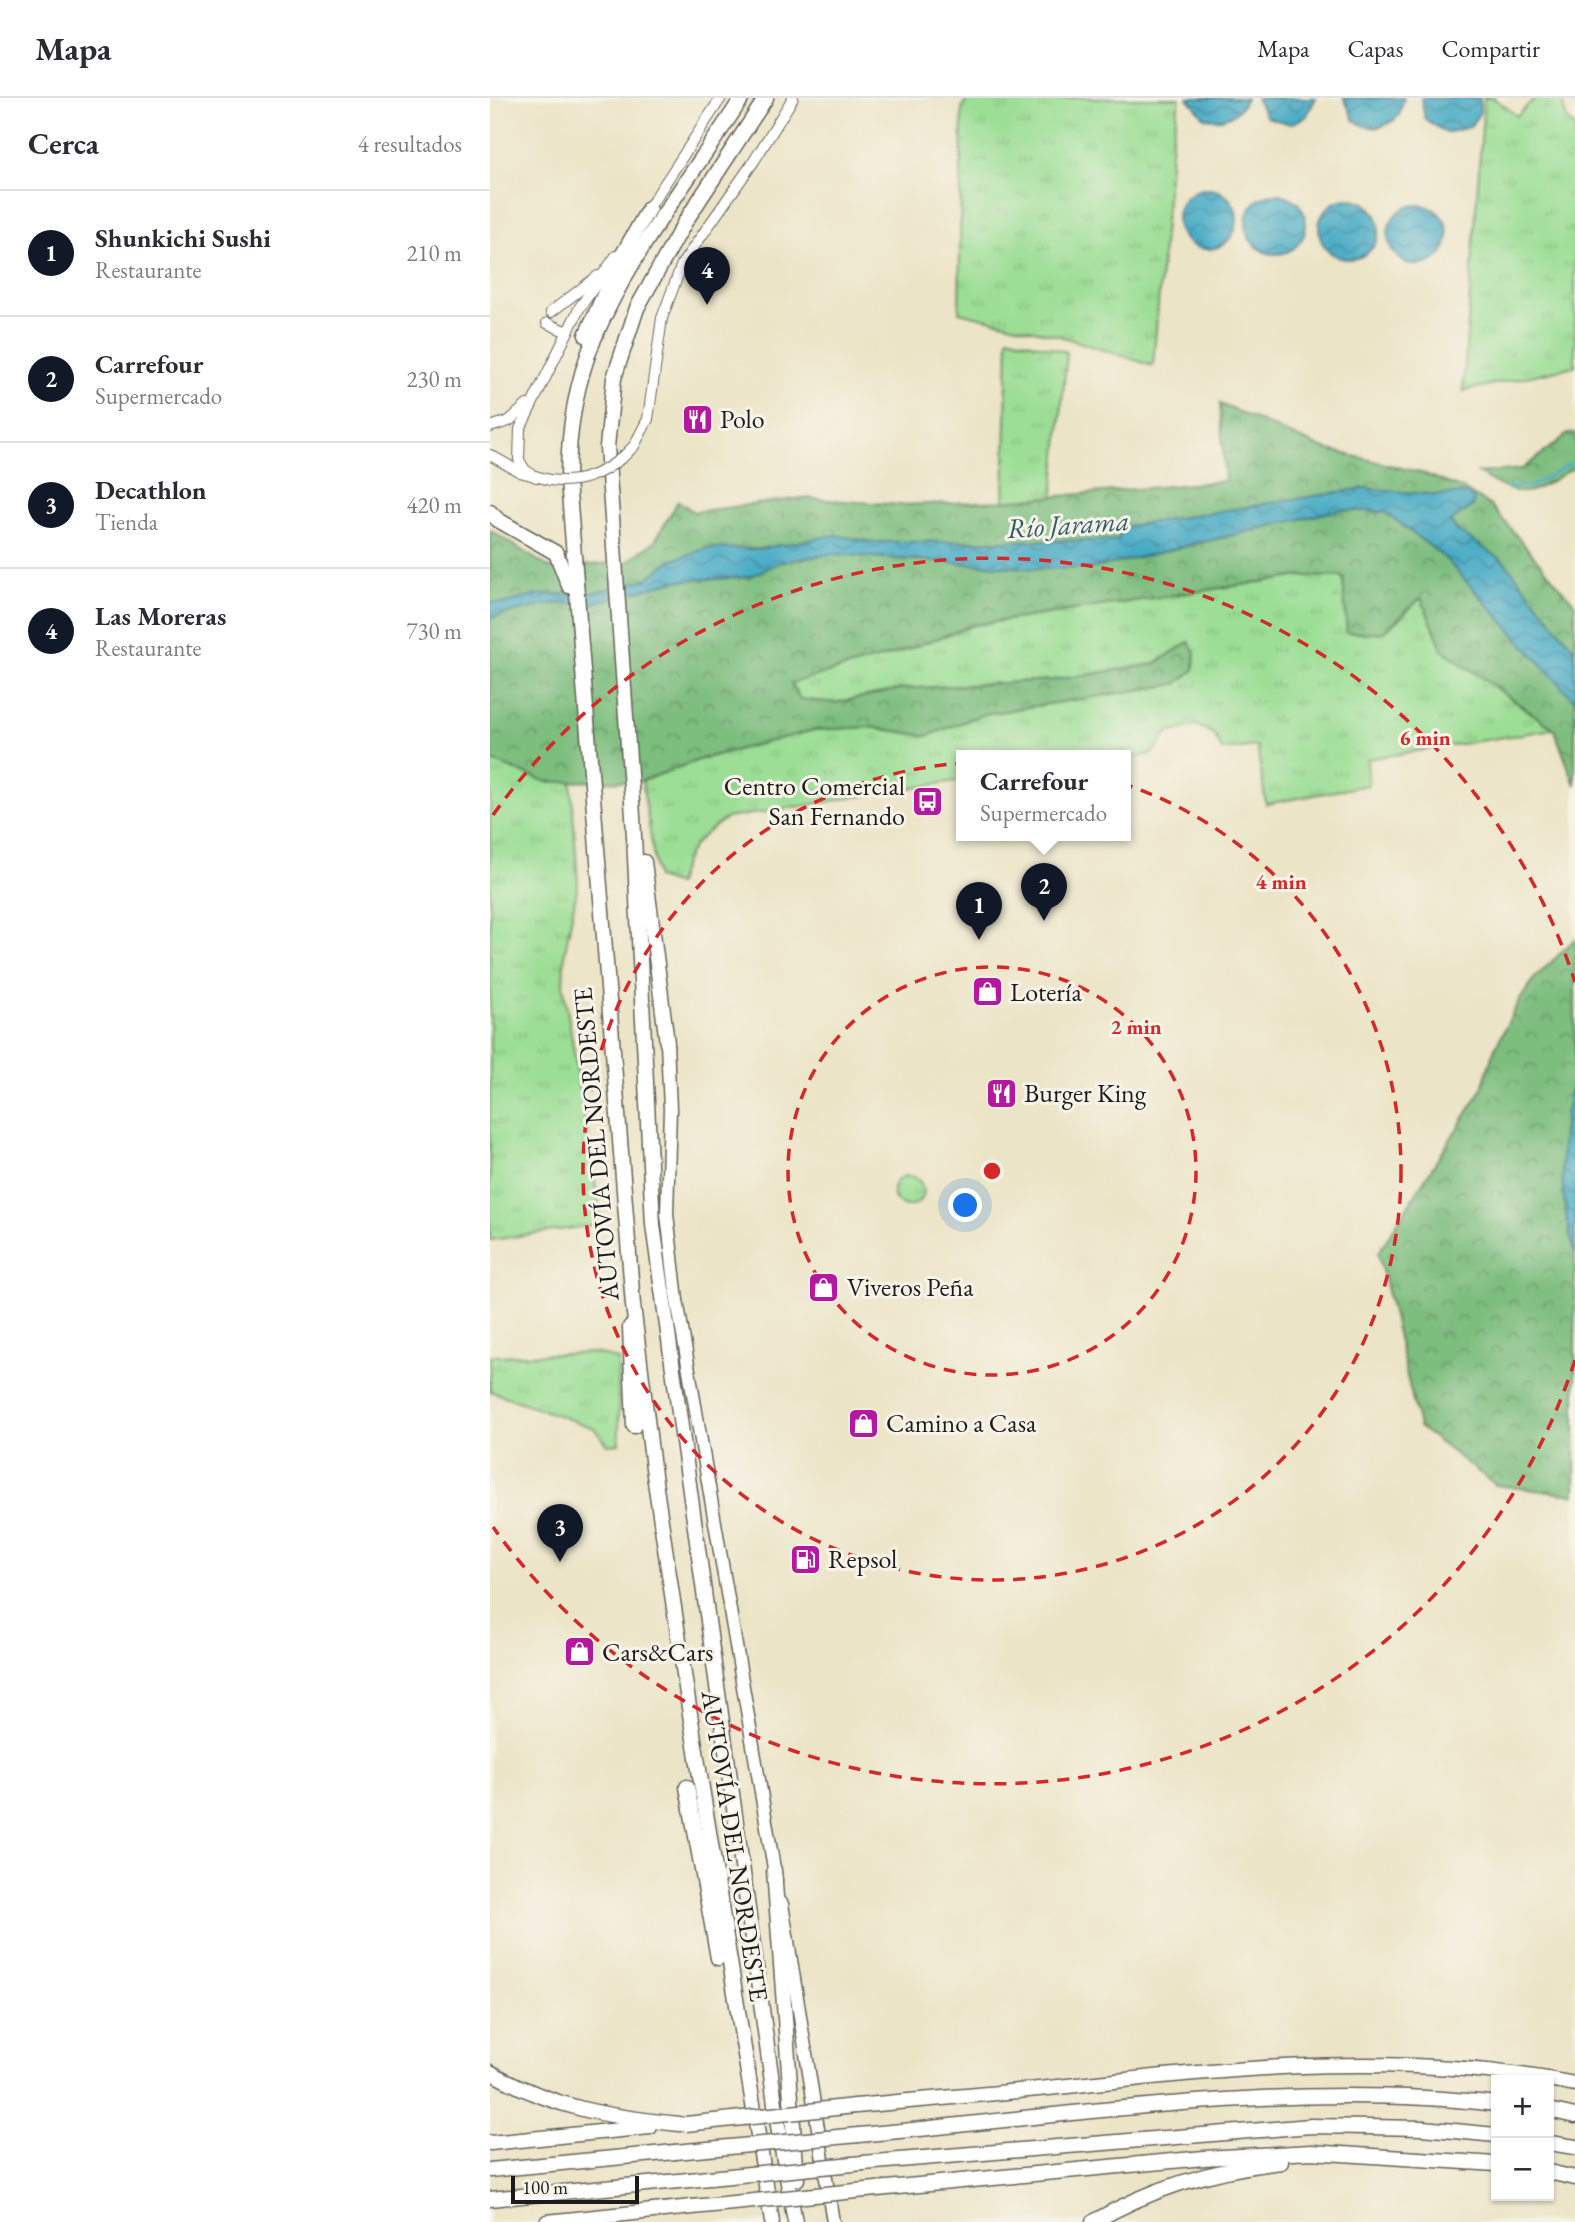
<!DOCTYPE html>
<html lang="es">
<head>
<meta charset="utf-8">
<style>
	:root { --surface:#fff; --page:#f2f2f3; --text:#2b2b33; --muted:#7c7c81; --line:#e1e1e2; --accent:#111827 }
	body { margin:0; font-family:"EB Garamond",serif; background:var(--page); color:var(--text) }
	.controls { position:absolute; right:21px; bottom:21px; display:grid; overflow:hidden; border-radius:0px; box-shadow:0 2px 5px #0004 }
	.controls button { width:63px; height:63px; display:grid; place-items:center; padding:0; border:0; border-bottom:2px solid var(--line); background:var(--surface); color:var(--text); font:35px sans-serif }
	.scale { position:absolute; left:21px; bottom:18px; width:128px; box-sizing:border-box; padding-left:7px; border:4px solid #1c1c1c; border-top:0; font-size:19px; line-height:24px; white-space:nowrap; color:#1c1c1c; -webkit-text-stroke:5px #f7f3e8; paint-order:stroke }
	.you { position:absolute; left:476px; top:1108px; width:24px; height:24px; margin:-18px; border:5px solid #fff; border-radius:50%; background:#1a73e8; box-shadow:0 0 0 10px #1a73e833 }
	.badge { display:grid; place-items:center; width:46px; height:46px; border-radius:50%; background:var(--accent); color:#fff; font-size:23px; font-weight:700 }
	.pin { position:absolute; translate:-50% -58px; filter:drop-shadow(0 2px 4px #0008) }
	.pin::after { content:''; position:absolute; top:37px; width:24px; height:21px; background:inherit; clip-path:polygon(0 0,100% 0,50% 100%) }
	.popup { position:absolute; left:466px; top:652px; width:175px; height:91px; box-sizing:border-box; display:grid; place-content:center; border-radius:0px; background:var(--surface); filter:drop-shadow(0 2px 5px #0005); font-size:23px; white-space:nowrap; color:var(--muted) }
	.popup b { font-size:26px; color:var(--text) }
	.popup::after { content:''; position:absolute; left:50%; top:100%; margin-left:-14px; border:14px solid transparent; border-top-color:var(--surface) }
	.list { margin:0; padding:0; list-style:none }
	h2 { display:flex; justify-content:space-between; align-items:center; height:91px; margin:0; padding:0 28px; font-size:30px }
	h2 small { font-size:23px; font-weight:400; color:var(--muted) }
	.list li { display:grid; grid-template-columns:46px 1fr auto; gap:21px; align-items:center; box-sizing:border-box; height:126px; padding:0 28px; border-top:2px solid var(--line) }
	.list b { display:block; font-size:26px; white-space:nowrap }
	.list p { margin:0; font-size:23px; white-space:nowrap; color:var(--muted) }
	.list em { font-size:23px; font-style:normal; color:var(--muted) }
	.map { position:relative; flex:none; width:1085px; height:2124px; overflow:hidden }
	header { display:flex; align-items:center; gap:42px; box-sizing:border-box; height:98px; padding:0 35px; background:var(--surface); border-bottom:2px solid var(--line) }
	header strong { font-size:33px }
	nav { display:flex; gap:38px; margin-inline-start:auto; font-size:24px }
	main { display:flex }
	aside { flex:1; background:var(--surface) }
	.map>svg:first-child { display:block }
	.grass { fill:url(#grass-tufts); stroke:#5c7d58; stroke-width:2 }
	.forest { fill:url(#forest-crowns); stroke:#4c6c4d; stroke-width:2 }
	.water { fill:url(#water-waves); stroke:#306370; stroke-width:2 }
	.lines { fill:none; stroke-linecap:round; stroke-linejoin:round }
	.stream { stroke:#45aac5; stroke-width:2.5 }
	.minor-casing { stroke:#656258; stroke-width:12 }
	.major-casing { stroke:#656258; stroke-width:15 }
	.highway-casing { stroke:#656258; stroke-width:17 }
	.minor { stroke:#fff; stroke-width:10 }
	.major { stroke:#fff; stroke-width:12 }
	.highway { stroke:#fff; stroke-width:14 }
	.minor-bridge-casing { stroke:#656258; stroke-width:12; stroke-linecap:butt }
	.highway-bridge-casing { stroke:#656258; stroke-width:17; stroke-linecap:butt }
	.minor-bridge { stroke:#fff; stroke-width:10 }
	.highway-bridge { stroke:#fff; stroke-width:14 }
	.ring { fill:none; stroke:#d62828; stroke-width:3.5; stroke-dasharray:12 9 }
	.labels { text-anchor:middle; stroke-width:6; stroke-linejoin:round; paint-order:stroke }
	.poi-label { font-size:26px; fill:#1c1c1c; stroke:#f7f3e8; text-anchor:start }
	.street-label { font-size:26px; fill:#1c1c1c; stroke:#f7f3e8 }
	.water-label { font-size:28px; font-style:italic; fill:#2e5c68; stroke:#f7f3e8 }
	.centre { fill:#d62828; stroke:#f7f3e8; stroke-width:3.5 }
	.ring-label { font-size:21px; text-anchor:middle; font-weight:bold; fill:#d62828; stroke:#f7f3e8; stroke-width:6; stroke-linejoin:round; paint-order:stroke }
</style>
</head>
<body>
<header>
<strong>Mapa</strong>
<nav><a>Mapa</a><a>Capas</a><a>Compartir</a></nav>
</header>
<main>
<aside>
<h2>Cerca<small>4 resultados</small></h2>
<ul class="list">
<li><span class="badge">1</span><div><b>Shunkichi Sushi</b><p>Restaurante</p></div><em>210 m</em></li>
<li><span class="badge">2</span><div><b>Carrefour</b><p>Supermercado</p></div><em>230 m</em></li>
<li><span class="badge">3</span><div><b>Decathlon</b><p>Tienda</p></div><em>420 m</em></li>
<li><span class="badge">4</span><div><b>Las Moreras</b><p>Restaurante</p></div><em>730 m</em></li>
</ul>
</aside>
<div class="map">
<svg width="1085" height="2124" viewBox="0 0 1085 2124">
	<defs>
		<pattern id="grass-tufts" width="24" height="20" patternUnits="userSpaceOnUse" patternTransform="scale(1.75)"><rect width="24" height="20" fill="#9cde95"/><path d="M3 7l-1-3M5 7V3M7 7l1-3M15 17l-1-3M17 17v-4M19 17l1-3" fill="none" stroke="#86be80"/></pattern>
		<pattern id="forest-crowns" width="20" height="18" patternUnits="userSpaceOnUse" patternTransform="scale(1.75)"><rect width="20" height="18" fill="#7dbd7e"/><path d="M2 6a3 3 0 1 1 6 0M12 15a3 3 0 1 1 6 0" fill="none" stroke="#696"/></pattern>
		<pattern id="water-waves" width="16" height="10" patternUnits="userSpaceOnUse" patternTransform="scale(1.75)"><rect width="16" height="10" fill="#45aac5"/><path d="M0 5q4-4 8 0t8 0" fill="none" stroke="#398a9f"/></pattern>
	</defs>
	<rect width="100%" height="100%" fill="#f7f3e8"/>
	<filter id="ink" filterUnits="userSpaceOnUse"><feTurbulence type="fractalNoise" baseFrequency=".0143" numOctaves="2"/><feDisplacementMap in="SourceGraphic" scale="14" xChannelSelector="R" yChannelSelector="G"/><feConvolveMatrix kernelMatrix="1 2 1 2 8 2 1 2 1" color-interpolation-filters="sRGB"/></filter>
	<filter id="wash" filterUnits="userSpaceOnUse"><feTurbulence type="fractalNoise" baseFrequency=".00686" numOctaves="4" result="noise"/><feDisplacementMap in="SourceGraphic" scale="28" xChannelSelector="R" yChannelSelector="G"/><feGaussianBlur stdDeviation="1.57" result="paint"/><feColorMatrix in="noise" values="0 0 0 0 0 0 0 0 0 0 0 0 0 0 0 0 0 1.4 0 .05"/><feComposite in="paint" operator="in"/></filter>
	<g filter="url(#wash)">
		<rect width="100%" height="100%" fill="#ece4c6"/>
		<g class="grass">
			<polygon points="478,0 690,0 682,40 663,268 573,239 469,214 472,10"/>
			<polygon points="994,0 1004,0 1027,18 1045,0 1071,0 1077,22 1085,29 1085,268 973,293"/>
			<polygon points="518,239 577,254 563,399 514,403"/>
			<path d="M 811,478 L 853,478 L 857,535 L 895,534 L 931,499 L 953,552 L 1064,631 L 877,661 L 878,687 L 776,706 L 767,648 L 732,652 L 724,636 L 706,627 L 678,635 L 662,656 L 636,661 L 636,657 L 472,657 L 472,682 L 237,720 C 207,740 196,751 187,787 L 167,780 L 152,683 L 211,661 L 324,632 L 380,629 L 437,638 L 494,616 L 686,586 L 699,544 L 664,566 L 564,582 L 411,591 L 344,605 L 310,601 L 301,585 L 407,555 L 484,527 Z"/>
			<polygon points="0,662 57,684 81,684 88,786 75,853 73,886 112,1126 0,1142"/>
			<circle cx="418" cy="1093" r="15"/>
			<polygon points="105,1255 128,1262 129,1346 118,1347 104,1330 0,1293 0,1258"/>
		</g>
		<g class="forest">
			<polygon points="730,306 832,350 935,376 975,392 1002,409 1085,506 1085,687 1064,631 953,552 931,500 894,534 857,535 853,479 811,478 484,527 407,555 301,585 310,601 345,605 411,591 564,582 664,566 699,544 705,554 704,572 686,586 494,616 437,638 380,629 324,632 211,661 152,683 57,684 0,662 0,432 60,470 137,464 165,443 188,403 204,414 312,400 410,407 514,403 735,383"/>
			<path d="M 1085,335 L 1085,369 C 1037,396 1038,406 988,375 L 1032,371 L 1078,336 Z"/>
			<polygon points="1085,841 1085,1397 1006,1387 929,1329 888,1155 991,993 1004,952 1029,903 1044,881"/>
		</g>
		<g class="water">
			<path d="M 698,0 L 756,0 C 748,18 733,25 714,19 Z"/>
			<polygon points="766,0 826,0 816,19 800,26 776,19"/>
			<path d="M 854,0 L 914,0 L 909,17 C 896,31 880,34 864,22 Z"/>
			<polygon points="931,0 990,0 990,14 980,29 956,35 935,21"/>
			<circle cx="717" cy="121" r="30"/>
			<circle cx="786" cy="126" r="30"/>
			<circle cx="859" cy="131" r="30"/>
			<circle cx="928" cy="137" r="30"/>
			<polygon points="874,390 948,397 975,395 984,401 983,408 960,424 969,434 1014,463 1085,552 1085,603 955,460 895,414 849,412 604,470 549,471 342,456 291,464 259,479 185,483 104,505 58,506 0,520 0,504 12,506 47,497 103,495 131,488 158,480 181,462 218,450 269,451 345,437 383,444 628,442 632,429"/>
			<path d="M 1085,977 L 1085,1157 C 1069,1101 1066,1034 1085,977 Z"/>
		</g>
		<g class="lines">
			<polyline class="stream" points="1016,390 1042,388 1085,363"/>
		</g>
	</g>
	<g filter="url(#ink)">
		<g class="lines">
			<defs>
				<g id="minor">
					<polyline points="156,114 231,0"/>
					<polyline points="61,214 108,178"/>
					<polyline points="57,225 77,234"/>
					<polyline points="0,329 19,323 37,307"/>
					<polyline points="0,357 30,374 60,382"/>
					<polyline points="134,358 144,348 158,321 172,220 192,166 264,63 303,0"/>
					<polyline points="46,379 35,372 29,362 30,331 90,209 126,158"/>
				</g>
				<g id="major">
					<polyline points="177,945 180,1011 177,1116 187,1202 286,1782"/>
					<polyline points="292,1806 343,2124"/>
				</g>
				<g id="highway">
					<path d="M 252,0 C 202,78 140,155 104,241 C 86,285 78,335 78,382 L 143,1207 L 163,1370 L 200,1616 L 282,2124"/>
					<polyline points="276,0 195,124 147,210 124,280 117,349 143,718 163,1127 289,2034 305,2124"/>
					<polyline points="96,237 129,163 159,110"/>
					<polyline points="0,414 8,422 66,455 79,488"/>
					<polyline points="154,764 177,945"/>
					<polyline points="140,1229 144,1328"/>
					<polyline points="197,1689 228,1860"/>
					<polyline points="284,1772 307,2081"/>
					<path d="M 0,1974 C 65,2010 117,2019 190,2026"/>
					<path d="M 365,2008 C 439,2001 513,1995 587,1987 C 753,1969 920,1953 1085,1986"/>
					<polyline points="1059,2012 1085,2018"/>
					<path d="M 369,2037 C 575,2018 801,1982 1006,2006"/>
					<polyline points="0,2045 160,2029"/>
					<polyline points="1059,2045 1085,2049"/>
					<polyline points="373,2065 821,2028 933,2030 1006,2037"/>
					<polyline points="0,2072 185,2054"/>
					<polyline points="1059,2074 1085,2080"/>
					<polyline points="376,2092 714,2060 821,2054 1006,2066"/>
					<polyline points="0,2101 199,2082"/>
					<polyline points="57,2124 202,2109"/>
					<path d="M 603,2124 C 660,2091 726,2071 791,2064"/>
				</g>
			</defs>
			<use href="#minor" class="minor-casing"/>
			<use href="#major" class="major-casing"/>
			<use href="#highway" class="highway-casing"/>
			<use href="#minor" class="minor"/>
			<use href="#major" class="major"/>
			<use href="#highway" class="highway"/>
			<defs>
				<path id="minor-bridge" d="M 60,382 C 90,386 111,377 134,358"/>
				<g id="highway-bridge">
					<polyline points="196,2026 365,2008"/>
					<polyline points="185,2054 369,2037"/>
					<polyline points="199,2082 373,2065"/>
					<polyline points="202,2109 376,2092"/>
				</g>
			</defs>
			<use href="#minor-bridge" class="minor-bridge-casing"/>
			<use href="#highway-bridge" class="highway-bridge-casing"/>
			<use href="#minor-bridge" class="minor-bridge"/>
			<use href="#highway-bridge" class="highway-bridge"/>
		</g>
	</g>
	<g class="ring">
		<circle cx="502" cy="1073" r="204"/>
		<circle cx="502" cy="1073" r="409"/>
		<path d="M1085 1262A613 613 0 0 1 3 1429M3 717A613 613 0 0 1 1085 884"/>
	</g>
	<defs>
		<symbol id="restaurant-square" viewBox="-11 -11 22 22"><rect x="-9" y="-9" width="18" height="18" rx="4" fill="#b5179e" stroke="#f7f3e8"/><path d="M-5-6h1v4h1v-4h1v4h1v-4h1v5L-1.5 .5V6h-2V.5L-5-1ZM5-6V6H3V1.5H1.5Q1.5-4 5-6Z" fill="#fff"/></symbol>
		<symbol id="bus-square" viewBox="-11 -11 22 22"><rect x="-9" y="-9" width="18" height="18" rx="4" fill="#b5179e" stroke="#f7f3e8"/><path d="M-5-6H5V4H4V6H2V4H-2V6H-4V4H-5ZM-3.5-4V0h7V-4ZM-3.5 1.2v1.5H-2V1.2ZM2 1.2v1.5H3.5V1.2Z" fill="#fff"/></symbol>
		<symbol id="shop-square" viewBox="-11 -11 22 22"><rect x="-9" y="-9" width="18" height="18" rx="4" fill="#b5179e" stroke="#f7f3e8"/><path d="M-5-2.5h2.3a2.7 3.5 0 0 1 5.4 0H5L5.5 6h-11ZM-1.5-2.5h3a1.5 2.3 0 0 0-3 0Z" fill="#fff"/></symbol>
		<symbol id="fuel-square" viewBox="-11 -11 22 22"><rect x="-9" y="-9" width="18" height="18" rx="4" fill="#b5179e" stroke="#f7f3e8"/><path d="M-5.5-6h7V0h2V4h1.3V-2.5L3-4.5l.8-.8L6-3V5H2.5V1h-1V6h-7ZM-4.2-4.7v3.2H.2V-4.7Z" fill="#fff"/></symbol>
	</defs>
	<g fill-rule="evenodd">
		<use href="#restaurant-square" x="190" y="304" width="35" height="35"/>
		<use href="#bus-square" x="420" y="686" width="35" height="35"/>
		<use href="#shop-square" x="480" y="876" width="35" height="35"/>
		<use href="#restaurant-square" x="494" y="978" width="35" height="35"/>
		<use href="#shop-square" x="316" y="1172" width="35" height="35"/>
		<use href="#shop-square" x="356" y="1308" width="35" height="35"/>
		<use href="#fuel-square" x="298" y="1444" width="35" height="35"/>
		<use href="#shop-square" x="72" y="1536" width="35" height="35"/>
	</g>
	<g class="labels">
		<g class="poi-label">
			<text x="230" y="330">Polo</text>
			<text x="415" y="697" text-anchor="end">Centro Comercial<tspan x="415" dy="30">San Fernando</tspan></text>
			<text x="520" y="903">Lotería</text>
			<text x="534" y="1004">Burger King</text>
			<text x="357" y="1198">Viveros Peña</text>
			<text x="396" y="1334">Camino a Casa</text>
			<text x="338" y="1470">Repsol</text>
			<text x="112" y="1563">Cars&amp;Cars</text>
		</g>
		<g class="street-label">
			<text transform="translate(106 1046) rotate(-95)" y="9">AUTOVÍA DEL NORDESTE</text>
			<text transform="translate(245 1748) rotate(81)" y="9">AUTOVÍA DEL NORDESTE</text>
		</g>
		<g class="water-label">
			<text transform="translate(578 426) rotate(-4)" y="10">Río Jarama</text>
		</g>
	</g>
	<circle cx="502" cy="1073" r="10" class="centre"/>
	<g class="ring-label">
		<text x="935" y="647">6 min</text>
		<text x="791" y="791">4 min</text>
		<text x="646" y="936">2 min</text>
	</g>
</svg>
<div class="controls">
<button>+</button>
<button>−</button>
</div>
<div class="scale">100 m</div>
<div class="you"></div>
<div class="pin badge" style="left:489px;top:842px">1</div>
<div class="pin badge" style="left:554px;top:823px">2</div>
<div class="popup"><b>Carrefour</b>Supermercado</div>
<div class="pin badge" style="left:70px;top:1464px">3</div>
<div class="pin badge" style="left:217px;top:207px">4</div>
</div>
</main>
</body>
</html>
